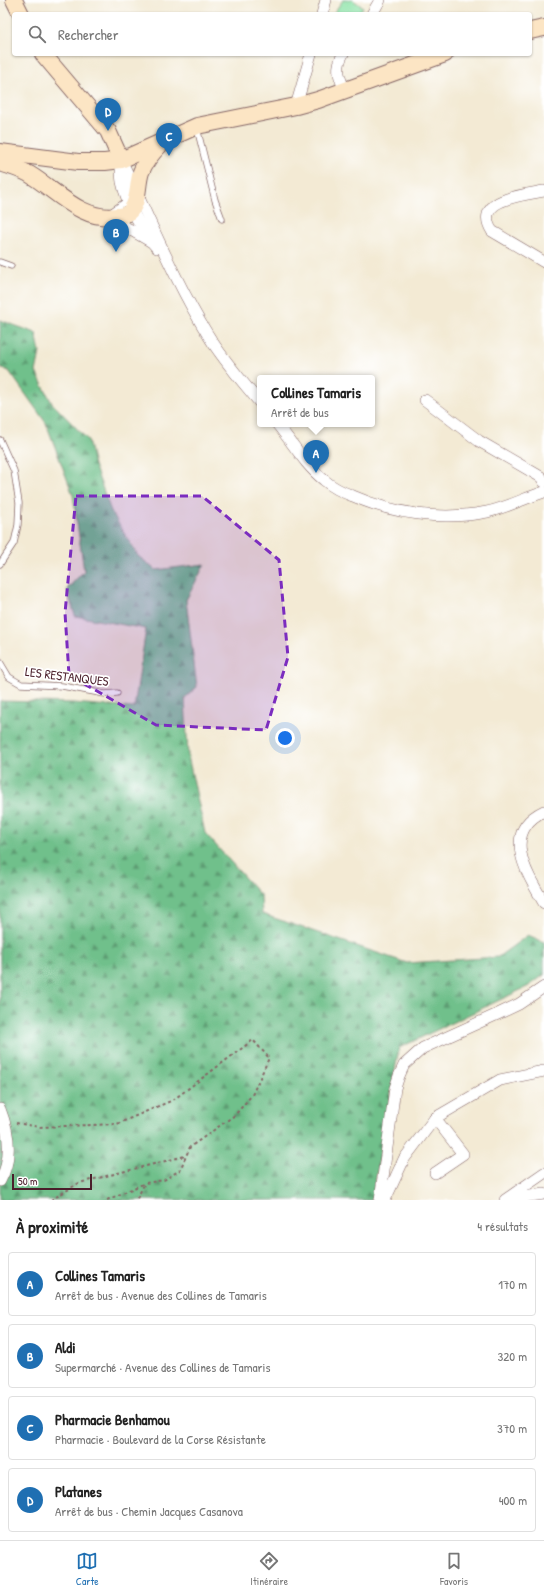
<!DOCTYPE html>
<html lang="fr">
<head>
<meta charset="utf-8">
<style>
	:root { --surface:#fff; --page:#f2f2f2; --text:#222; --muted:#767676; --line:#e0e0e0; --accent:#1f6fb2 }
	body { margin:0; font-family:"Patrick Hand",sans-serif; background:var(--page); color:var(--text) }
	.scale { position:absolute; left:12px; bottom:10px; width:80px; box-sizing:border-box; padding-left:4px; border:2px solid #4a1f2b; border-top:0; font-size:11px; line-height:14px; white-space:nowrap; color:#4a1f2b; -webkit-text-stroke:3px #fff; paint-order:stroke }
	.you { position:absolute; left:285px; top:738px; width:14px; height:14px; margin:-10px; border:3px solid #fff; border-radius:50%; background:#1a73e8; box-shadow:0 0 0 6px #1a73e833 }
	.badge { display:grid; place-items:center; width:26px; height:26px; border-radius:50%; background:var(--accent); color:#fff; font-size:13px; font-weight:700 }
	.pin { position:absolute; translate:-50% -33px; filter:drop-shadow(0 1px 2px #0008) }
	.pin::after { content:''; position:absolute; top:21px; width:14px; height:12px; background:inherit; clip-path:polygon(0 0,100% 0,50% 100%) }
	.popup { position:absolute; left:257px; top:375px; width:118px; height:52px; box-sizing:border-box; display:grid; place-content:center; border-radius:4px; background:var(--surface); filter:drop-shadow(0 1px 3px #0005); font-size:13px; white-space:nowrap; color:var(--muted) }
	.popup b { font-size:15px; color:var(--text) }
	.popup::after { content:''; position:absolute; left:50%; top:100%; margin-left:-8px; border:8px solid transparent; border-top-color:var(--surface) }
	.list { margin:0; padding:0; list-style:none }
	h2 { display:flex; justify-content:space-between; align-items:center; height:52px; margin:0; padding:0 16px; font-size:17px }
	h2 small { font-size:13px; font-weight:400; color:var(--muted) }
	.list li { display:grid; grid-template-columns:26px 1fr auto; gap:12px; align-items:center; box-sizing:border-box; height:64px; margin:0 8px 8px; padding:0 8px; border:1px solid var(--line); border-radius:4px }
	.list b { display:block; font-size:15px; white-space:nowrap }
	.list p { margin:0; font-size:13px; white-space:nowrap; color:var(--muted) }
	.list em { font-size:13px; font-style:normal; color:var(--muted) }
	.icon { flex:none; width:22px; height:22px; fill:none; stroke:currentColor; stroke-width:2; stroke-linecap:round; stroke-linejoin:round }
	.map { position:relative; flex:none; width:544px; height:1200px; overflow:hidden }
	.search { position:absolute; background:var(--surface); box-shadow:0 1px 3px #0004; left:12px; right:12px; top:12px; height:44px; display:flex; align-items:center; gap:10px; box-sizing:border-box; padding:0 14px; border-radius:4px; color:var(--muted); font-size:15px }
	.sheet { height:340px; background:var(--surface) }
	nav { display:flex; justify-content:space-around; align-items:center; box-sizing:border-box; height:56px; border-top:1px solid var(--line); background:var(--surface); font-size:11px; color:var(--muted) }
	nav a { display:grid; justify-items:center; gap:2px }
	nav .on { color:var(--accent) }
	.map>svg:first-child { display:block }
	.forest { fill:url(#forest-firs); stroke:#5c705b }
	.garden { fill:#8ae2a6; stroke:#6a8068 }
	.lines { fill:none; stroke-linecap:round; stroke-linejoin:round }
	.lane-casing { stroke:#856666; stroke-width:7 }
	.street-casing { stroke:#856666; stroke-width:12 }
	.secondary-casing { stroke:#856666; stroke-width:18 }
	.path { stroke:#856666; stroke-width:2; stroke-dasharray:3 3; stroke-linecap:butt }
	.lane { stroke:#fff; stroke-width:5.5 }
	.street { stroke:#fff; stroke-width:11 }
	.secondary { stroke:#fce5c4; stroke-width:16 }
	.marked { fill:#7b2cbf; fill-opacity:0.2; stroke:#7b2cbf; stroke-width:3; stroke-dasharray:8 5; stroke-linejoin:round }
	.labels { text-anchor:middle; stroke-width:3.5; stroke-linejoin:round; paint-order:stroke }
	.street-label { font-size:13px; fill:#4a1f2b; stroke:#fff }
</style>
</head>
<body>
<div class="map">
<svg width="544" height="1200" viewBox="0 0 544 1200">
	<defs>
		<pattern id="forest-firs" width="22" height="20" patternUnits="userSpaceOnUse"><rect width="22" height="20" fill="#6fc08b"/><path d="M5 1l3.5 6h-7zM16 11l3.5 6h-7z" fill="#5d9b72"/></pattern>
	</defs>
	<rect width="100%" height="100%" fill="#fff"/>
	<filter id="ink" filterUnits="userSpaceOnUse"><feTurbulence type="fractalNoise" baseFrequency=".025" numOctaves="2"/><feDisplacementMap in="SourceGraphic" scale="8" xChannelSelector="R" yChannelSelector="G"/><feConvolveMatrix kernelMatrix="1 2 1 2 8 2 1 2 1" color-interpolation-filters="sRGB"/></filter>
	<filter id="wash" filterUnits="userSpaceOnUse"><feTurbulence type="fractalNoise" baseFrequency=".012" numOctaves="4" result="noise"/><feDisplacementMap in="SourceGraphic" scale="16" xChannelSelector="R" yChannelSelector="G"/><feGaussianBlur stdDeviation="0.9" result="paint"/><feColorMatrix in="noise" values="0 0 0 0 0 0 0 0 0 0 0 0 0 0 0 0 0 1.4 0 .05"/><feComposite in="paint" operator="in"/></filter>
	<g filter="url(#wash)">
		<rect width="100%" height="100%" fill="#f3ead4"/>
		<polygon class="forest" points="0,320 36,333 40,352 36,372 52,403 88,440 94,465 111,511 138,556 156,570 205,564 186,600 197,687 185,698 188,756 205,833 261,896 262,914 407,963 498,957 528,935 544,942 544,975 529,986 399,1048 372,1200 0,1200 0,701 74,703 134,708 146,629 75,616 67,589 84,571 73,495 46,423 9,371 0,367"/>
		<polygon class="garden" points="343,0 353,0 363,7 358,14 333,14"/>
	</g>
	<g filter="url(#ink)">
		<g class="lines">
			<defs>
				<g id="lane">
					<polyline points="197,128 215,200 222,219"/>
					<polyline points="112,211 129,199"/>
					<polyline points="0,262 11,266"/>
					<polyline points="0,440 14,471 19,503 18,525 14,543 0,564"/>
					<polyline points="0,662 9,677 21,684 62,686 105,694 117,693"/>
				</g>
				<g id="street">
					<polyline points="322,14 326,0"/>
					<polyline points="372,14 380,0"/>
					<path d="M 343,54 C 335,69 339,76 345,91"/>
					<polyline points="296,106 311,54"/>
					<path d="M 121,160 C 150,219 174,280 208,335 C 223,360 242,381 260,403"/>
					<path d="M 121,163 C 121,169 121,176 122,182 C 126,202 143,233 157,248"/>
					<path d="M 544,191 C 524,195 472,199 492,231 L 544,262"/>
					<polyline points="105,218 131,230 150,241"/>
					<polyline points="425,400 479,441 541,477 544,482"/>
					<path d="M 277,424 C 292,442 305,465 324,480 C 332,487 342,492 353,496 C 394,514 442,521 487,512 C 506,508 525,498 544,492"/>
					<path d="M 544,811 C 500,832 527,874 544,903"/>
					<path d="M 0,1109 C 9,1132 13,1158 0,1181"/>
					<polyline points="435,1118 463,1154 435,1173"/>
					<polyline points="509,1199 544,1194"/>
					<polyline points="380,1200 395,1088 399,1076 404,1065 423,1048 500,1013 519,1004 544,987"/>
					<polyline points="385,1200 404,1159 435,1118 500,1080 544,1071"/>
					<polyline points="505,1200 544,1173"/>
				</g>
				<g id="secondary">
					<polyline points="14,0 21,14"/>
					<polyline points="530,31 544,28"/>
					<polyline points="43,54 108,131 121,160"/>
					<polyline points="0,152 78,162 105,162 121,160 197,126 296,106 318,100 445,54"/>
					<path d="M 0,163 C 10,166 20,169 29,174 C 56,190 82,222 117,216 C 122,216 128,214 131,210 C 139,201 137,184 141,172 C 145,162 152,153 160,145"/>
				</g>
			</defs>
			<use href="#lane" class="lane-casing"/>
			<use href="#street" class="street-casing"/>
			<use href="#secondary" class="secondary-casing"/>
			<g class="path">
				<polyline points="16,1123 39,1127 117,1124 173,1100 253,1040 269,1058 252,1095 235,1115 190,1147 180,1170 164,1180 145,1183 136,1200"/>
				<polyline points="51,1200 79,1183 185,1156"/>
				<polyline points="107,1200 145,1183"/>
			</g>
			<use href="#lane" class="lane"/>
			<use href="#street" class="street"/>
			<use href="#secondary" class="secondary"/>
		</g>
	</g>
	<path class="marked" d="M 76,496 L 202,496 L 279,560 L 288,657 L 266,730 L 156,725 L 69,675 L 65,613 Z"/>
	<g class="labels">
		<g class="street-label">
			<text transform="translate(67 676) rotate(7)" y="5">LES RESTANQUES</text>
		</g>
	</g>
</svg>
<div class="scale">50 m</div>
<div class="you"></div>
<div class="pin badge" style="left:316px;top:473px">A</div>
<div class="popup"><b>Collines Tamaris</b>Arrêt de bus</div>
<div class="pin badge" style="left:116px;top:252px">B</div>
<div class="pin badge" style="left:169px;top:156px">C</div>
<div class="pin badge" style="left:108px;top:131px">D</div>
<div class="search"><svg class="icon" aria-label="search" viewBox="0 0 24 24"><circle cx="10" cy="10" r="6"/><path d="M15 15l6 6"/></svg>Rechercher</div>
</div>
<section class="sheet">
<h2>À proximité<small>4 résultats</small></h2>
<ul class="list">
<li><span class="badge">A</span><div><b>Collines Tamaris</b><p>Arrêt de bus · Avenue des Collines de Tamaris</p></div><em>170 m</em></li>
<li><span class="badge">B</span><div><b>Aldi</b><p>Supermarché · Avenue des Collines de Tamaris</p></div><em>320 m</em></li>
<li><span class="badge">C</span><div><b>Pharmacie Benhamou</b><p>Pharmacie · Boulevard de la Corse Résistante</p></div><em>370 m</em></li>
<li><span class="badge">D</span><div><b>Platanes</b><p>Arrêt de bus · Chemin Jacques Casanova</p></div><em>400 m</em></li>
</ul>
</section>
<nav>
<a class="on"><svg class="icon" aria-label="map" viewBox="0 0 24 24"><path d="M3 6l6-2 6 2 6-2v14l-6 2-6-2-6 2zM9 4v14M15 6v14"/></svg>Carte</a>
<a><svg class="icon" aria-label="directions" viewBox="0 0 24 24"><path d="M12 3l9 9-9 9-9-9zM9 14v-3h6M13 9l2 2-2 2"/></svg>Itinéraire</a>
<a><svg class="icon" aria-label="saved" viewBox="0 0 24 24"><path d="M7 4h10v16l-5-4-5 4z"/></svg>Favoris</a>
</nav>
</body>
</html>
